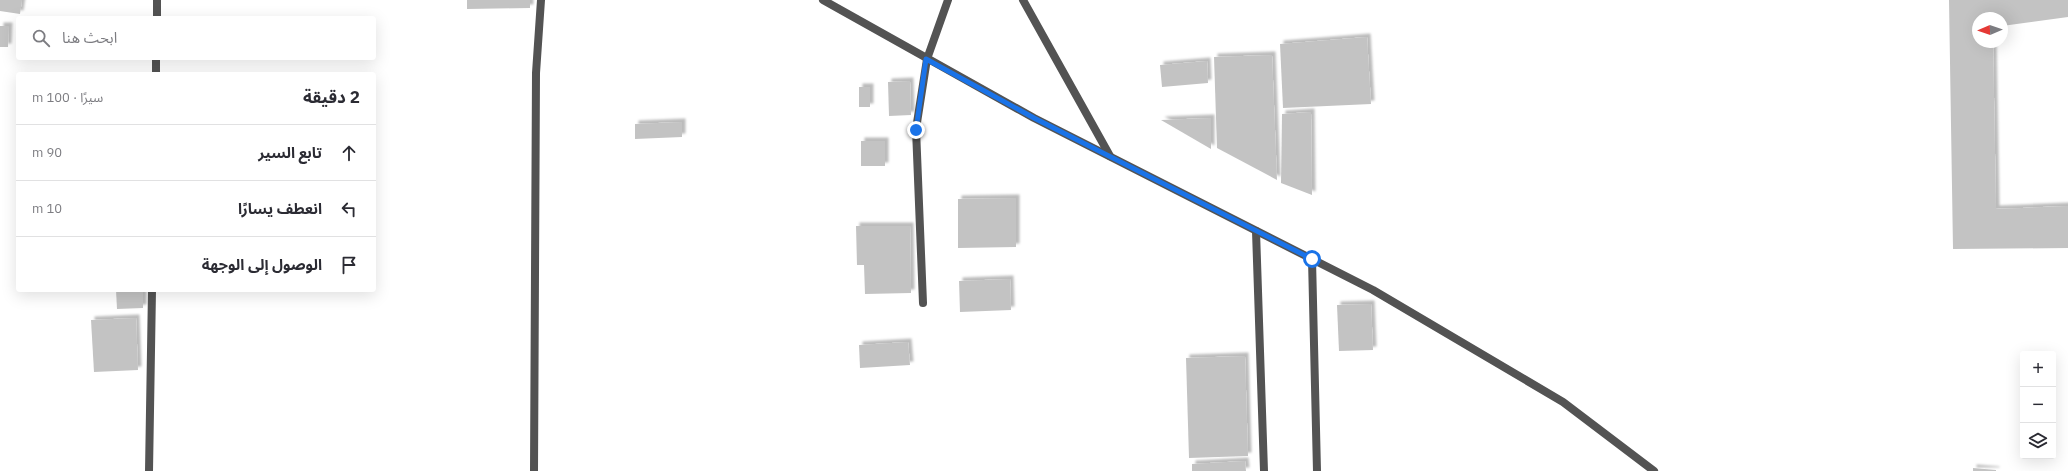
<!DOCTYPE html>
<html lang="ar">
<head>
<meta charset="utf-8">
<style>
	:root { --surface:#fff; --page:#f7f7f7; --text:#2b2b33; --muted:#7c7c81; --line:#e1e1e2 }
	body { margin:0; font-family:"IBM Plex Sans","Noto Sans Arabic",sans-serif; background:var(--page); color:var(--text); direction:rtl }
	.controls { position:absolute; right:12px; bottom:12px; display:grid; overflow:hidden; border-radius:4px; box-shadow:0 4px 16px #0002 }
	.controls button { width:36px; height:36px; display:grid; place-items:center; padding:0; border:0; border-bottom:1px solid var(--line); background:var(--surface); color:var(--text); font:20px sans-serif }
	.compass { position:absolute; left:1972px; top:12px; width:36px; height:36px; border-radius:50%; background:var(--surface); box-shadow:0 4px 16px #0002; rotate:268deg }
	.stop { position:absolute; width:12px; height:12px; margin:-9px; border:3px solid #1a73e8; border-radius:50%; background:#fff }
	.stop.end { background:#1a73e8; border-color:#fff; box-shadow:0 1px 4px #0008 }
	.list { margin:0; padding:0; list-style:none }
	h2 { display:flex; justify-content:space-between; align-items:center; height:52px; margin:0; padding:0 16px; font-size:17px }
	h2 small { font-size:13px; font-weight:400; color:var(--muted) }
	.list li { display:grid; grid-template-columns:26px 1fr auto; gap:12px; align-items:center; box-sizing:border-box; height:56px; padding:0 16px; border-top:1px solid var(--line) }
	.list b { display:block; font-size:15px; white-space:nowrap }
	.list em { font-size:13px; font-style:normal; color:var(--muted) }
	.icon { flex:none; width:22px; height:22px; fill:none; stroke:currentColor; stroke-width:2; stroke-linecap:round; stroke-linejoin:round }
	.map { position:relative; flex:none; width:2068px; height:471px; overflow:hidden; direction:ltr }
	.search { position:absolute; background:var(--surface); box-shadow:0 4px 16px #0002; left:16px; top:16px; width:360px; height:44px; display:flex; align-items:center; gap:10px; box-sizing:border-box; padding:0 14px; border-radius:4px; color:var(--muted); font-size:15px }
	.panel { position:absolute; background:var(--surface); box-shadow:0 4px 16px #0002; left:16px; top:72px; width:360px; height:220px; border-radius:4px; direction:rtl }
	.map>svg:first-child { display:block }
	.building { fill:#c3c3c3; filter:url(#shadow) }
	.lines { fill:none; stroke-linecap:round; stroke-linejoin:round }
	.service { stroke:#535353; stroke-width:8 }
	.minor { stroke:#535353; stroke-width:8 }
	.route { stroke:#1a73e8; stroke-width:5 }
</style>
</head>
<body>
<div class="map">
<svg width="2068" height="471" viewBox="0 0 2068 471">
	<defs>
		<filter id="shadow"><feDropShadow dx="3.5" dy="-3.5" stdDeviation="1" flood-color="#0004"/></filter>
	</defs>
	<rect width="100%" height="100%" fill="#fff"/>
	<g class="building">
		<polygon points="0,0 22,0 20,14 0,11"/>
		<polygon points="467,0 530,0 530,8 467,9"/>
		<polygon points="1949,0 2068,0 2068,17 2002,26 2002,18 1978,18 1978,42 1993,42 1996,209 2068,206 2068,248 1953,249"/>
		<polygon points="0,26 9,26 8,47 0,47"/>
		<polygon points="1367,37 1371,104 1283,108 1280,44"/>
		<polygon points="1272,55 1277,180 1217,148 1214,57"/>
		<polygon points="1207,61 1208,83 1162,87 1160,65"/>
		<polygon points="910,81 911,115 889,116 888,82"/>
		<rect x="859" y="87" width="11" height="20"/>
		<polygon points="1311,112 1312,195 1281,183 1282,114"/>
		<polygon points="1211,118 1211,149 1161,120"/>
		<polygon points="682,122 682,137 635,139 635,124"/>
		<rect x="861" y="141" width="24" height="25"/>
		<polygon points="1016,198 1016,247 958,248 958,199"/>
		<polygon points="856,226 910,226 911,293 865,294 864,265 857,265"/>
		<polygon points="1010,279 1011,310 960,312 959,281"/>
		<polygon points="116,290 143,290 143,308 117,309"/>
		<polygon points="1371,304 1373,350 1339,351 1337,305"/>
		<polygon points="136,318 138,370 94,372 91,320"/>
		<polygon points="908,342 910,365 860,368 859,345"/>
		<polygon points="1245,356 1248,456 1189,458 1186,358"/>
		<polygon points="1245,461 1246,471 1192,471 1192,464"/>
		<polygon points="1973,468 1996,470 1996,471 1973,471"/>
	</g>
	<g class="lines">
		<polyline class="service" points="1312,259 1317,471"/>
		<g class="minor">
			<polyline points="823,0 1034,118 1373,290 1563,402 1654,471"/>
			<polyline points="1023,0 1110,156"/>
			<polyline points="157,18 157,0"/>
			<polyline points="156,74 156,58"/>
			<polyline points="1256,231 1264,471"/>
			<polyline points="923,303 916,129 927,59 948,0"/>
			<polyline points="149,471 152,290"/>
			<polyline points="534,471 536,73 541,0"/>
		</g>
	</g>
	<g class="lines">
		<polyline class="route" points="916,130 926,59 1034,118 1312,259"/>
	</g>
</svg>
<div class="controls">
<button>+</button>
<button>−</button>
<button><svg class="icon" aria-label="layers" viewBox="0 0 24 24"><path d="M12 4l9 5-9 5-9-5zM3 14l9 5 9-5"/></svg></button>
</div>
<svg class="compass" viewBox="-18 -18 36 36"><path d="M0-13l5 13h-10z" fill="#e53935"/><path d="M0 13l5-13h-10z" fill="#7c7c81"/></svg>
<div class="stop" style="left:1312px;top:259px"></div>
<div class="stop end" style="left:916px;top:130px"></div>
<div class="search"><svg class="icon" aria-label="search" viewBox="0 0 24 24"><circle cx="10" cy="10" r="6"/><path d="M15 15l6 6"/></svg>ابحث هنا</div>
<section class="panel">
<h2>2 دقيقة<small>سيرًا · 100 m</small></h2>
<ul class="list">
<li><svg class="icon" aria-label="ahead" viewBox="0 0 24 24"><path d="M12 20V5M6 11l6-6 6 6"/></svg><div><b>تابع السير</b></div><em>90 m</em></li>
<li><svg class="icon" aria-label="left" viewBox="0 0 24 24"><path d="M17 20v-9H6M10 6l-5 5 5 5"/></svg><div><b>انعطف يسارًا</b></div><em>10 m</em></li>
<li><svg class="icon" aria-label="arrive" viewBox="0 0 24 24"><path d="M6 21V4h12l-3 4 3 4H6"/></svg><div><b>الوصول إلى الوجهة</b></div></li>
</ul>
</section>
</div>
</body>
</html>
